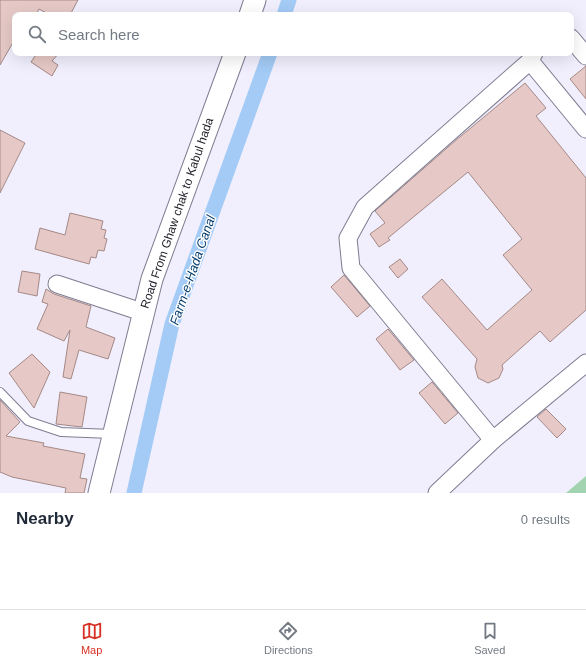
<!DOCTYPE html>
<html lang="en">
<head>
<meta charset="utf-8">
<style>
	:root { --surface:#fff; --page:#f6f6f7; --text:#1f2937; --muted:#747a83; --line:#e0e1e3; --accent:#d93025 }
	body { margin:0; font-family:Arial,sans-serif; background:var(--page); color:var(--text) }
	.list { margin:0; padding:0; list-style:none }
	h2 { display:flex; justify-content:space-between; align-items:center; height:52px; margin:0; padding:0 16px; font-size:17px }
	h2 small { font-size:13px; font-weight:400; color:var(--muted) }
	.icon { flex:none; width:22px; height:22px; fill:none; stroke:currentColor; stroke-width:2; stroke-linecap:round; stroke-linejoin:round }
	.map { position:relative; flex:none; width:586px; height:493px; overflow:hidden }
	.search { position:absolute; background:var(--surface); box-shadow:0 4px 16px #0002; left:12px; right:12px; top:12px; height:44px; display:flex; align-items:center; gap:10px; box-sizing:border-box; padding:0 14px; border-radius:8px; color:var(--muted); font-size:15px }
	.sheet { height:116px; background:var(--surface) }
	nav { display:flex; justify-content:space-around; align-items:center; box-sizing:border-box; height:56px; border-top:1px solid var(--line); background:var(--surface); font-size:11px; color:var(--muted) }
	nav a { display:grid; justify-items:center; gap:2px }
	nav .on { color:var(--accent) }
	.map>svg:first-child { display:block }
	.green { fill:#a2d4b2 }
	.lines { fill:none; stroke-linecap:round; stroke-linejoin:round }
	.canal { stroke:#a3cbf6; stroke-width:15 }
	.building { fill:#e6c9c6; stroke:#a48986 }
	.service-casing { stroke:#7f7c91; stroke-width:10 }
	.minor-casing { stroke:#7f7c91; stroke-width:19 }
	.tertiary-casing { stroke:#7f7c91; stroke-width:23 }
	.service { stroke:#fff; stroke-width:8 }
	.minor { stroke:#fff; stroke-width:17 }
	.tertiary { stroke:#fff; stroke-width:21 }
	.labels { text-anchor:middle; stroke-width:3; stroke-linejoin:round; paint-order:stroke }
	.street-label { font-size:12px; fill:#1e1c25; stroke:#fefefe }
	.water-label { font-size:13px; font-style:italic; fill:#073e6e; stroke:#fefefe }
</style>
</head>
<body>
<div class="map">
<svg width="586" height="493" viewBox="0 0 586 493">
	<rect width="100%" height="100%" fill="#f1effd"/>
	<polygon class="green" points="586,476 586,493 566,493"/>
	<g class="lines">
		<g class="canal">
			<polyline points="284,15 289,0"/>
			<polyline points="134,493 172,324 270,53"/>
		</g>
	</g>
	<g class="building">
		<polygon points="0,0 78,0 70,15 50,15 39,9 36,15 15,15 15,39 0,65"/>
		<polygon points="37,53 59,53 52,61 58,65 52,76 31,62"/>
		<polygon points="586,66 586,99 570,79"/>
		<polygon points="525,83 546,108 536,116 586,178 586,310 550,342 540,331 502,365 503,369 499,378 488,383 478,378 475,367 477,359 422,297 442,279 487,330 532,290 503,255 522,239 468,172 388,238 390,240 379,247 370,234 385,223 375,211 455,141"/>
		<polygon points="0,130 25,143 0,193"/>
		<polygon points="70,213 103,221 101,229 106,230 104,238 107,239 104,251 98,250 96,258 91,257 89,264 35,249 40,228 65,235"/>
		<polygon points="400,259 408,269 398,278 389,267"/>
		<polygon points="22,271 40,274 37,296 18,292"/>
		<polygon points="344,275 370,306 357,317 331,287"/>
		<polygon points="46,289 54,294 91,306 86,327 115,338 108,359 79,350 71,379 63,377 70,330 64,341 37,329 48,304 42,302"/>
		<polygon points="388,329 414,360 400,370 376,339"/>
		<polygon points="32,354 50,372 34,408 9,373"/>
		<polygon points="432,382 458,413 445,424 419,393"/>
		<polygon points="60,392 87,397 82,427 56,424"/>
		<polygon points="0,400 20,422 6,436 44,443 43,446 85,454 80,478 87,479 84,493 65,493 66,488 12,477 0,472"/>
		<polygon points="546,409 566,429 557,438 537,417"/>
	</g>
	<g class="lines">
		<defs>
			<polyline id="service" points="0,392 28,421 61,432 112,434"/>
			<g id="minor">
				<polyline points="571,38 586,56"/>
				<polyline points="530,61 586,129"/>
				<polyline points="57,284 142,312"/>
				<polyline points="493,440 351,268 348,238 365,207 530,61 534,53"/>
				<polyline points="437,493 493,440 586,363"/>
			</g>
			<g id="tertiary">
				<polyline points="250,15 255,0"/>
				<polyline points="99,493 152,279 235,53"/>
			</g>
		</defs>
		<use href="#service" class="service-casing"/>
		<use href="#minor" class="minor-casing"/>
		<use href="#tertiary" class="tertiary-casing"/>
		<use href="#service" class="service"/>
		<use href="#minor" class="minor"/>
		<use href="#tertiary" class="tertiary"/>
	</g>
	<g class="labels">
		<g class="street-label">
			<text transform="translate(177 213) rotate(-71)" y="4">Road From Ghaw chak to Kabul hada</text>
		</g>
		<g class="water-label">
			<text transform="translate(192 270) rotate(-71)" y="5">Farm-e-Hada Canal</text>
		</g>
	</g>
</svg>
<div class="search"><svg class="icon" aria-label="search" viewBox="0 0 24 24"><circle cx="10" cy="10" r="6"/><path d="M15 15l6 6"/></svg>Search here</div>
</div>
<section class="sheet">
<h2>Nearby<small>0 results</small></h2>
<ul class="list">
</ul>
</section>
<nav>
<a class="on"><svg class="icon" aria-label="map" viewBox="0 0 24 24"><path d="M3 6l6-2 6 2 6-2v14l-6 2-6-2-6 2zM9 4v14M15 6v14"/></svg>Map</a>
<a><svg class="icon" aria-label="directions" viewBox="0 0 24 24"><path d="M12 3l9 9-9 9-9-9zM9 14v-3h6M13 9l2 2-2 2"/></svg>Directions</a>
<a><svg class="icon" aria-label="saved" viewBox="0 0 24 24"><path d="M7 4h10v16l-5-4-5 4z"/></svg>Saved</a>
</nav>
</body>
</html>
